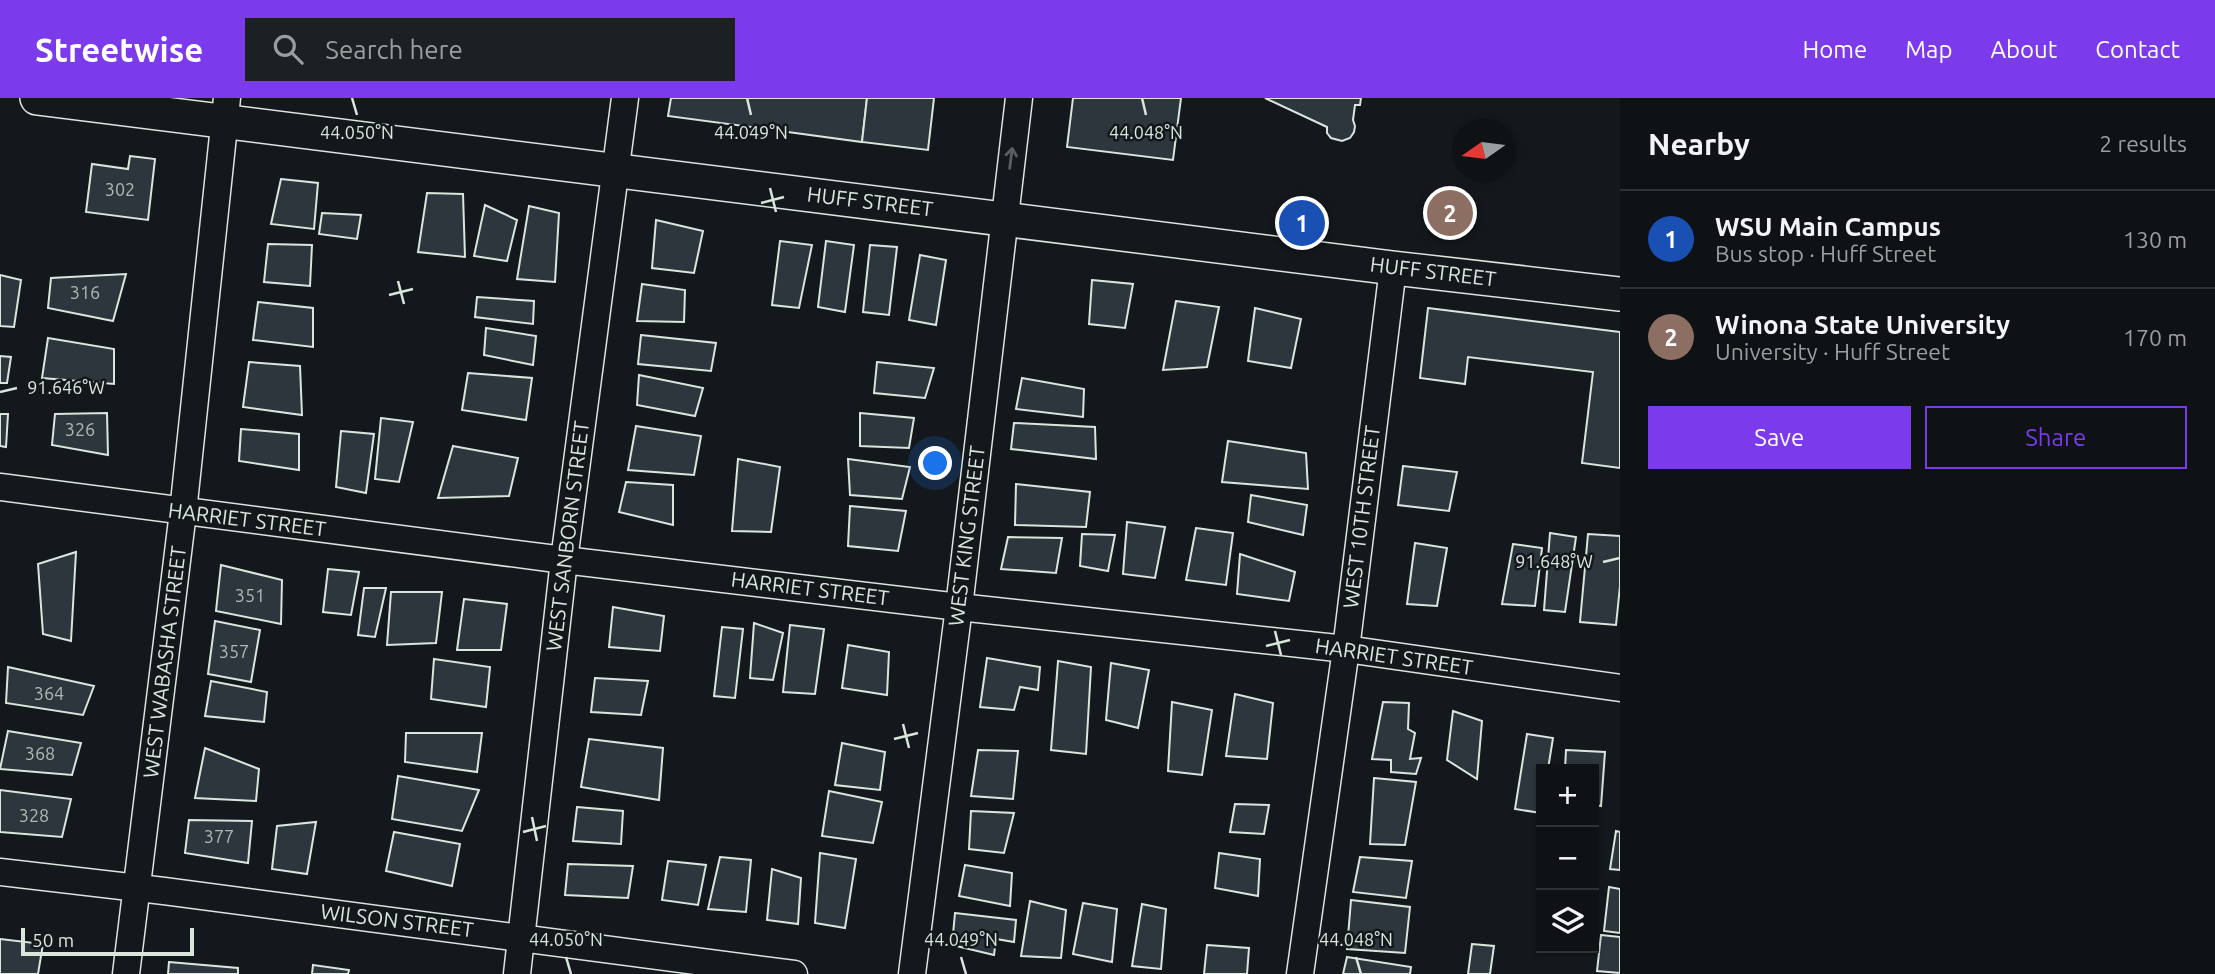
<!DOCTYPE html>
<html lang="en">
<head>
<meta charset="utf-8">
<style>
	:root { --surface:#0f1215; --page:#1d2022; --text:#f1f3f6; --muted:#9b9ea0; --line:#2f3234; --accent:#7c3aed }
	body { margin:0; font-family:Ubuntu,sans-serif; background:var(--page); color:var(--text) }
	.controls { position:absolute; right:21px; bottom:21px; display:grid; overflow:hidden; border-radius:0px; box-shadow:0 2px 5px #0004 }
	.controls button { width:63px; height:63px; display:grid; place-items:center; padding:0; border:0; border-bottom:2px solid var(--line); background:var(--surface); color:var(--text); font:35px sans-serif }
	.compass { position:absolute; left:1452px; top:21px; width:63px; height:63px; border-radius:50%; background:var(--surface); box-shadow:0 2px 5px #0004; rotate:256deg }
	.scale { position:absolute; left:21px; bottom:18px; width:173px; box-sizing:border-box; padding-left:7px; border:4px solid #d8e6dc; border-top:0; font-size:19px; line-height:24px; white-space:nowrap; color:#d8e6dc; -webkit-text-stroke:5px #14181c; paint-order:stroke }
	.you { position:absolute; left:936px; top:366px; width:24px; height:24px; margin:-18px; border:5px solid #fff; border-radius:50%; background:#1a73e8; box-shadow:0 0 0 10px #1a73e833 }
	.badge { display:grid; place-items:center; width:46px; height:46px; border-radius:50%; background:var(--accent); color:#fff; font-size:23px; font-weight:700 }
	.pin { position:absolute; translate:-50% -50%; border:4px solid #fff; box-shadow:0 2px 7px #0006 }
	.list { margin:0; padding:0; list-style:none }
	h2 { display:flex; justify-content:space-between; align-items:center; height:91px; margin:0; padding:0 28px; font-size:30px }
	h2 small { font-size:23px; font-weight:400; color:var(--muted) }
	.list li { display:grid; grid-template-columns:46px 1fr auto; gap:21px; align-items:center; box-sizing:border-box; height:98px; padding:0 28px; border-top:2px solid var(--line) }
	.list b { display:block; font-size:26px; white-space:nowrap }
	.list p { margin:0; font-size:23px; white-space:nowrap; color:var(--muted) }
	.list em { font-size:23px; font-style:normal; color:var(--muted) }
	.actions { display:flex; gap:14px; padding:21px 28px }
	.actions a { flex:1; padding:16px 0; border:2px solid var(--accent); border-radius:0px; text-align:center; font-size:24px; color:var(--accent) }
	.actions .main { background:var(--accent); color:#fff }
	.icon { flex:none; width:38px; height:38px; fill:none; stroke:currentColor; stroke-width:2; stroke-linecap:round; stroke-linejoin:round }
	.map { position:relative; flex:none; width:1620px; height:876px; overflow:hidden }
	header { display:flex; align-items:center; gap:42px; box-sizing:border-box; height:98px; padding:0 35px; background:var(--accent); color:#fff }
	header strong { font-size:33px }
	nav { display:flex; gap:38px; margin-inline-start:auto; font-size:24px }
	.search { width:490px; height:63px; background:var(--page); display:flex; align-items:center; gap:18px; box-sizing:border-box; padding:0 24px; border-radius:0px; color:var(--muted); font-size:26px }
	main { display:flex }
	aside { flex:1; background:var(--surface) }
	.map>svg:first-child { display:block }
	.building { fill:#2c363c; stroke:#d8e6dc; stroke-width:2 }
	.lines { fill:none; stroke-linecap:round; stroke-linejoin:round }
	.minor-casing { stroke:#d8e6dc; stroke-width:29 }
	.major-casing { stroke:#d8e6dc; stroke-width:36 }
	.minor { stroke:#14181c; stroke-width:26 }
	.major { stroke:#14181c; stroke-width:33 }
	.oneway { stroke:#59605f }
	.ticks { fill:none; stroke:#d8e6dc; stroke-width:2.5 }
	.labels { text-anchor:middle; stroke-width:5; stroke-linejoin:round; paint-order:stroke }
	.number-label { font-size:18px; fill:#adbab4 }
	.street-label { font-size:21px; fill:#d8e6dc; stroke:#14181c }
	.ticks-label { font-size:18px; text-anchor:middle; fill:#d8e6dc; stroke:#14181c; stroke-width:5; stroke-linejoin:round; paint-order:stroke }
</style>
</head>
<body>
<header>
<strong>Streetwise</strong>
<div class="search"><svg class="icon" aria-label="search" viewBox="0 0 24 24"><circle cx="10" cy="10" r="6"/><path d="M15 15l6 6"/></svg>Search here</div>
<nav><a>Home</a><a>Map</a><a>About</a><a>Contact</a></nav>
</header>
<main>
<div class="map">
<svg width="1620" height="876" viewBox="0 0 1620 876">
	<rect width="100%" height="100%" fill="#14181c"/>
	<g class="building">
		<polygon points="671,0 867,0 862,44 668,18"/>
		<polygon points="867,0 934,0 928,52 862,44"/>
		<polygon points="1073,0 1181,0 1173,62 1067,49"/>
		<polygon points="1265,0 1361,0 1360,7 1355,7 1353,22 1355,28 1354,34 1350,40 1342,43 1331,40 1327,35 1327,29"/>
		<polygon points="130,58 155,61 148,122 86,114 92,66 128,71"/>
		<polygon points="281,81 318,85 314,131 271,126"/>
		<polygon points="427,95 463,96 465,159 418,154"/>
		<polygon points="485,107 517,122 507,163 474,158"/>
		<polygon points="529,108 559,115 555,184 517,181"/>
		<polygon points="322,115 361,117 357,141 319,136"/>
		<polygon points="656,122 703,133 694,175 652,170"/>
		<polygon points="780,143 812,147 799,210 772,207"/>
		<polygon points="826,143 854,147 845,214 818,209"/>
		<polygon points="268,146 312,147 310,188 264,184"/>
		<polygon points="870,147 897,149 889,217 863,214"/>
		<polygon points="920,157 946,162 936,227 909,222"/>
		<polygon points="126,176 113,223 48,210 51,180"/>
		<polygon points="0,177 21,182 14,229 0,228"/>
		<polygon points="1092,182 1133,186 1125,230 1089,226"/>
		<polygon points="642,186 685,192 684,224 637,223"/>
		<polygon points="477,199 534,203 533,226 475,219"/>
		<polygon points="1176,203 1219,209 1207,269 1163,272"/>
		<polygon points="258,204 313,210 313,249 253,242"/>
		<polygon points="1255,210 1301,221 1291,270 1248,263"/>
		<polygon points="1428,210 1620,234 1620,370 1582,365 1593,274 1468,259 1465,286 1420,280"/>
		<polygon points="486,230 536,238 533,267 484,257"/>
		<polygon points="641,237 716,245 711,273 638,266"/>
		<polygon points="48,240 114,251 114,286 42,280"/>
		<polygon points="0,258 11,259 7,285 0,285"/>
		<polygon points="249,264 300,268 302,317 243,309"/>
		<polygon points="877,264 934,270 925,300 874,295"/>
		<polygon points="468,275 532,280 526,322 462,312"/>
		<polygon points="639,277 703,290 695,318 637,307"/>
		<polygon points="1022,280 1084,291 1083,319 1016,311"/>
		<polygon points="107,315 108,357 52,347 55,316"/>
		<polygon points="860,315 914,320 909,350 860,348"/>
		<polygon points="0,316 8,316 6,349 0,348"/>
		<polygon points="381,320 413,324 399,384 375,381"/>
		<polygon points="1014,325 1095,329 1096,361 1011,351"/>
		<polygon points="636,328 701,338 694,377 628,372"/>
		<polygon points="241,331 299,336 299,372 239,363"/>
		<polygon points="341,333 374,336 366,395 336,389"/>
		<polygon points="1228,343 1306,355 1308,391 1222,384"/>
		<polygon points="453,348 518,360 509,398 438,400"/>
		<polygon points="738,361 780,369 771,434 732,433"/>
		<polygon points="848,361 910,369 902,401 850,397"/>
		<polygon points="1403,368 1457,374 1449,413 1398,407"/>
		<polygon points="626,384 673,387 673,427 619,414"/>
		<polygon points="1016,386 1090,394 1086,429 1015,427"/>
		<polygon points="1251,397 1307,407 1303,437 1248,424"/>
		<polygon points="850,408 906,413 898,453 848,448"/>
		<polygon points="1127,424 1165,429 1155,480 1123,476"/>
		<polygon points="1196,430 1233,435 1226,487 1186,482"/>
		<polygon points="1550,435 1576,439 1565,514 1544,512"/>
		<polygon points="1082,436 1115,437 1108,473 1080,468"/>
		<polygon points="1588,436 1620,438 1620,488 1616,527 1580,524"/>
		<polygon points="1008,439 1062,440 1056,475 1001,471"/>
		<polygon points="1415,445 1447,450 1437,508 1407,506"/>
		<polygon points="1513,446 1542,450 1535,508 1502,506"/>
		<polygon points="76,454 71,543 43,536 38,466"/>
		<polygon points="1240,456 1295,474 1289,503 1237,496"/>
		<polygon points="221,467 282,482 281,526 216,513"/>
		<polygon points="328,471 359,474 351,517 323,514"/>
		<polygon points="364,490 386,490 375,539 358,537"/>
		<polygon points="391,494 442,494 436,545 387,547"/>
		<polygon points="464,501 507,506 501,552 457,552"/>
		<polygon points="613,509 664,518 660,553 609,549"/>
		<polygon points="215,523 260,532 251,584 208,576"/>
		<polygon points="754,525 783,535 773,582 750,580"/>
		<polygon points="790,527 824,531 815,596 783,594"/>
		<polygon points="722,529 743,531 735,600 714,598"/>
		<polygon points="848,547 889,554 887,597 842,590"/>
		<polygon points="987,560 1040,569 1038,592 1020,589 1014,612 980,609"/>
		<polygon points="434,561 490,569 486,609 431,601"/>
		<polygon points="1058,563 1091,569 1086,656 1051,652"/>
		<polygon points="1111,565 1149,572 1138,630 1106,622"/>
		<polygon points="8,569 94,588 83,617 6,605"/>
		<polygon points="595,580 648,583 641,617 591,614"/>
		<polygon points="211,583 267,594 264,624 205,618"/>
		<polygon points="1235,596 1273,605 1267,661 1226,658"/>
		<polygon points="1172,604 1212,612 1202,677 1168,673"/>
		<polygon points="1383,604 1409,605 1408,631 1415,635 1410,661 1421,660 1416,676 1391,674 1391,662 1372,661"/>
		<polygon points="1453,613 1482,623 1477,681 1447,662"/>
		<polygon points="8,633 81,645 72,677 0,671"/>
		<polygon points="406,635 482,635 477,674 405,664"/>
		<polygon points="1527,636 1553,640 1548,671 1541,671 1541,715 1515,711"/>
		<polygon points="589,641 663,650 659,702 581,689"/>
		<polygon points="842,645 885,654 880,692 835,687"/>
		<polygon points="205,650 259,671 256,703 195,700"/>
		<polygon points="978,652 1018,653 1013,701 971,698"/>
		<polygon points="1566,652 1605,654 1601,708 1594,707 1594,671 1565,671"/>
		<polygon points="398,678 479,692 462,733 392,721"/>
		<polygon points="1374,680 1416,684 1405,747 1370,746"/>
		<polygon points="0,692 71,701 62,739 0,734"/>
		<polygon points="829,693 882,704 873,745 822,738"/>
		<polygon points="1235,706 1269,707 1264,736 1230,734"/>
		<polygon points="577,709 623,713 621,746 573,743"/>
		<polygon points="971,713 1014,715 1004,755 969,751"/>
		<polygon points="189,722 252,723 248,765 185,755"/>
		<polygon points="316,724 307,776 272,771 277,728"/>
		<polygon points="1616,733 1620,734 1620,772 1610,771"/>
		<polygon points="394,734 460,746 452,788 386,773"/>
		<polygon points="820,755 856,761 845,830 815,825"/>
		<polygon points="1219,755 1260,761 1258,798 1215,790"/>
		<polygon points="720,759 751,762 746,814 708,811"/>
		<polygon points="1360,759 1412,763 1406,800 1353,794"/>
		<polygon points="668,763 706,767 698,807 662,802"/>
		<polygon points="568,766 633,768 628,800 565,797"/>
		<polygon points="965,767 1012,775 1010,808 959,798"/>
		<polygon points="772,771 801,780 798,826 767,822"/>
		<polygon points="1609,789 1620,791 1620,835 1604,833"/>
		<polygon points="1351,802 1410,809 1405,855 1347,851"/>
		<polygon points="1030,803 1066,812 1061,860 1021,858"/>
		<polygon points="1083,805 1117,811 1112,864 1073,856"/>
		<polygon points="1142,806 1166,811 1161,871 1132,868"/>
		<polygon points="955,815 1016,822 1014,844 996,841 994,857 952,847"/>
		<polygon points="1601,837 1620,839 1620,875 1597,873"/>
		<polygon points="0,841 43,846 38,876 0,876"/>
		<polygon points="1472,846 1494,848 1490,876 1468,876"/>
		<polygon points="1207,847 1249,850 1247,876 1204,876"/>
		<polygon points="1347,859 1411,869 1410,876 1343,876"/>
		<polygon points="169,864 238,870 238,876 168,876"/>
		<polygon points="313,867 349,872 348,876 312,876"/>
	</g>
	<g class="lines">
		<defs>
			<g id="minor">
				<polyline points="0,389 564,462 959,509 1346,551 1620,590"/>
				<polyline points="0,774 164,793 794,876"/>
				<polyline points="126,876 183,414 227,0"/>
				<polyline points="517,876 564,462 625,0"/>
				<polyline points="912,876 959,509 1019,0"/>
				<polyline points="1300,876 1346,551 1393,170"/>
			</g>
			<polyline id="major" points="37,0 1393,170 1620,196"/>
		</defs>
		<use href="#minor" class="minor-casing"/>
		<use href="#major" class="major-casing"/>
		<use href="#minor" class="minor"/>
		<use href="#major" class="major"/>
	</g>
	<defs><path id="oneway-shaft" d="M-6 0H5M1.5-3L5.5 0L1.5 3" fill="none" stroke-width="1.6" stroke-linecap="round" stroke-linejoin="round" transform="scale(1.75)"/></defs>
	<use class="oneway" href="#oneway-shaft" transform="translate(1011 60) rotate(-83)"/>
	<path class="ticks" d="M 352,0 L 357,17M 747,0 L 751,17M 1142,0 L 1146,17M 770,90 L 776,114M 761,105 L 784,99M 398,183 L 404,206M 389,197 L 413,191M 0,294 L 17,290M 1603,464 L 1620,460M 1275,533 L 1281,557M 1266,548 L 1290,542M 903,626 L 909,650M 894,641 L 918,635M 532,719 L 537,743M 523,734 L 546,728M 566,859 L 571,876M 961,859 L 966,876M 1356,859 L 1361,876"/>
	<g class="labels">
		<g class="number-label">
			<text x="120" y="98">302</text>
			<text x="85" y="201">316</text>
			<text x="80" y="338">326</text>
			<text x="250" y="504">351</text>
			<text x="234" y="560">357</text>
			<text x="49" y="602">364</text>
			<text x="40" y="662">368</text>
			<text x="34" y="724">328</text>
			<text x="219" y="745">377</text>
		</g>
		<g class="street-label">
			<text transform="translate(870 104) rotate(7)" y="7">HUFF STREET</text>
			<text transform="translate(1433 174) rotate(7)" y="7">HUFF STREET</text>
			<text transform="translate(1362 419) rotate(-83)" y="7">WEST 10TH STREET</text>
			<text transform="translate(247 422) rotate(7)" y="7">HARRIET STREET</text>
			<text transform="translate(568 438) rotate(-83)" y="7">WEST SANBORN STREET</text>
			<text transform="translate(967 438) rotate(-83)" y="7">WEST KING STREET</text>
			<text transform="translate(810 491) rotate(7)" y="7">HARRIET STREET</text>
			<text transform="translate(1394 559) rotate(8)" y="7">HARRIET STREET</text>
			<text transform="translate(165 564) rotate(-83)" y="7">WEST WABASHA STREET</text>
			<text transform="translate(397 823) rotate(7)" y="7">WILSON STREET</text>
		</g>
	</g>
	<g class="ticks-label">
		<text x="357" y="41">44.050°N</text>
		<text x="751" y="41">44.049°N</text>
		<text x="1146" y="41">44.048°N</text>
		<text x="66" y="296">91.646°W</text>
		<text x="1554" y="470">91.648°W</text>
		<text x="566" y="848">44.050°N</text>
		<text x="961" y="848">44.049°N</text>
		<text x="1356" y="848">44.048°N</text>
	</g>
</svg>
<div class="controls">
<button>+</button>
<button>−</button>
<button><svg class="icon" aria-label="layers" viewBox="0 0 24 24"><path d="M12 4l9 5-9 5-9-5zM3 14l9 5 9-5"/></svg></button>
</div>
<svg class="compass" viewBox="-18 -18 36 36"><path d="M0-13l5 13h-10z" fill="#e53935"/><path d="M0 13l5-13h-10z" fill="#9b9ea0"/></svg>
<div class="scale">50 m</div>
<div class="you"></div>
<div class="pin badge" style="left:1302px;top:125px;background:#1a4fb4">1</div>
<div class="pin badge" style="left:1450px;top:115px;background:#8d6e63">2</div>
</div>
<aside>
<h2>Nearby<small>2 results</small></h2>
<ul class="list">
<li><span class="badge" style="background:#1a4fb4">1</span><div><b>WSU Main Campus</b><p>Bus stop · Huff Street</p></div><em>130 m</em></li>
<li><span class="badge" style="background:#8d6e63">2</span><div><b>Winona State University</b><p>University · Huff Street</p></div><em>170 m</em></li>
</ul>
<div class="actions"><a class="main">Save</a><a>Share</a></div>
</aside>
</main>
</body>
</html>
